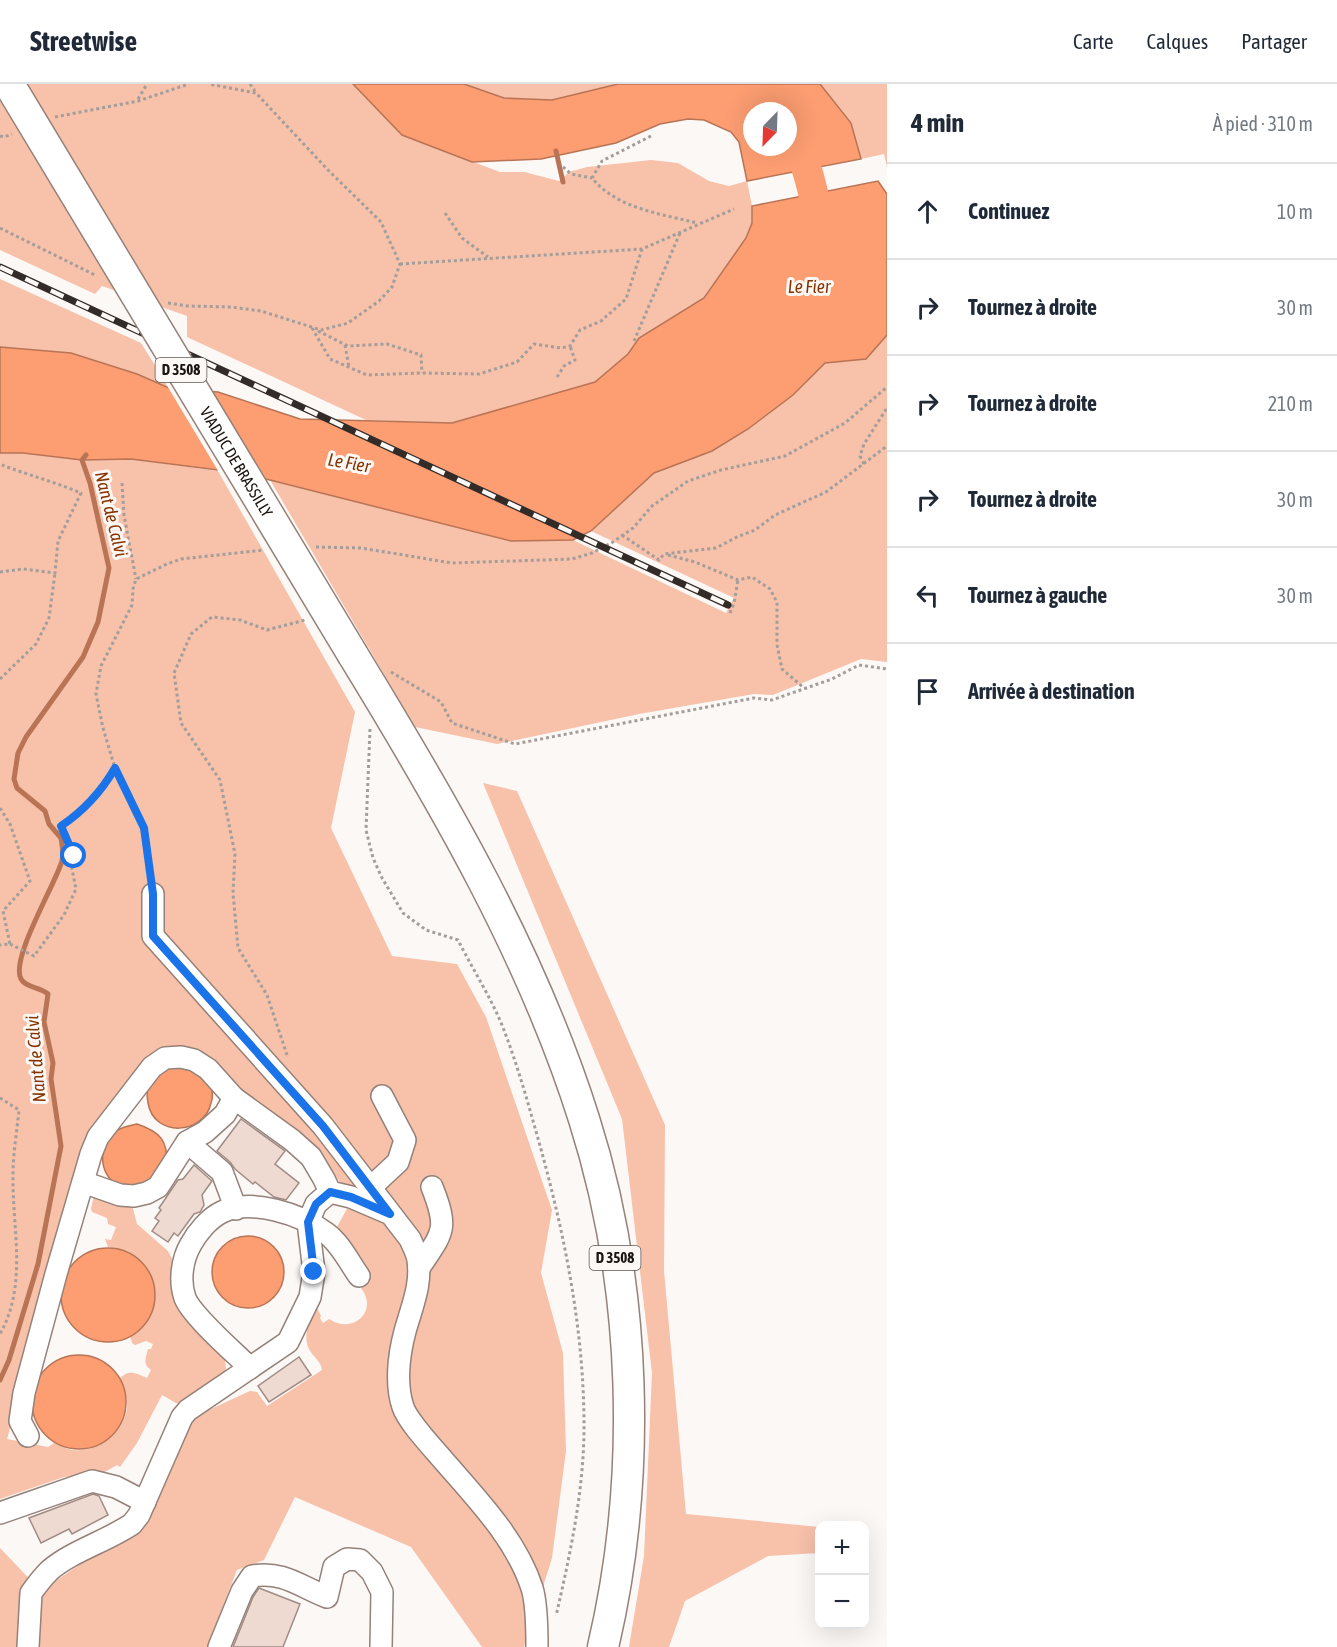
<!DOCTYPE html>
<html lang="fr">
<head>
<meta charset="utf-8">
<style>
	:root { --surface:#fff; --page:#f2f2f3; --text:#1f2937; --muted:#747a83; --line:#e0e1e3 }
	body { margin:0; font-family:"Asap Condensed",sans-serif; background:var(--page); color:var(--text) }
	.controls { position:absolute; right:18px; bottom:18px; display:grid; overflow:hidden; border-radius:12px; box-shadow:0 6px 24px #0002 }
	.controls button { width:54px; height:54px; display:grid; place-items:center; padding:0; border:0; border-bottom:2px solid var(--line); background:var(--surface); color:var(--text); font:30px sans-serif }
	.compass { position:absolute; left:743px; top:18px; width:54px; height:54px; border-radius:50%; background:var(--surface); box-shadow:0 6px 24px #0002; rotate:203deg }
	.stop { position:absolute; width:18px; height:18px; margin:-14px; border:4px solid #1a73e8; border-radius:50%; background:#fff }
	.stop.end { background:#1a73e8; border-color:#fff; box-shadow:0 2px 6px #0008 }
	.list { margin:0; padding:0; list-style:none }
	h2 { display:flex; justify-content:space-between; align-items:center; height:78px; margin:0; padding:0 24px; font-size:26px }
	h2 small { font-size:20px; font-weight:400; color:var(--muted) }
	.list li { display:grid; grid-template-columns:39px 1fr auto; gap:18px; align-items:center; box-sizing:border-box; height:96px; padding:0 24px; border-top:2px solid var(--line) }
	.list b { display:block; font-size:22px; white-space:nowrap }
	.list em { font-size:20px; font-style:normal; color:var(--muted) }
	.icon { flex:none; width:33px; height:33px; fill:none; stroke:currentColor; stroke-width:2; stroke-linecap:round; stroke-linejoin:round }
	.map { position:relative; flex:none; width:887px; height:1563px; overflow:hidden }
	header { display:flex; align-items:center; gap:36px; box-sizing:border-box; height:84px; padding:0 30px; background:var(--surface); border-bottom:2px solid var(--line) }
	header strong { font-size:28px }
	nav { display:flex; gap:33px; margin-inline-start:auto; font-size:21px }
	main { display:flex }
	aside { flex:1; background:var(--surface) }
	.map>svg:first-child { display:block }
	.green { fill:#f7c1aa }
	.water { fill:#fc9d72; stroke:#b87455; stroke-width:1.5; fill-rule:evenodd }
	.pier { fill:#fcf8f6 }
	.lines { fill:none; stroke-linecap:round; stroke-linejoin:round }
	.stream { stroke:#b87455; stroke-width:5 }
	.river { stroke:#fc9d72; stroke-width:30 }
	.building { fill:#efdad1; stroke:#9f8c84; stroke-width:1.5 }
	.minor-casing { stroke:#948179; stroke-width:24 }
	.highway-casing { stroke:#948179; stroke-width:33 }
	.path { stroke:#a39e9b; stroke-width:3; stroke-dasharray:3 3; stroke-linecap:butt }
	.minor { stroke:#fff; stroke-width:21 }
	.highway { stroke:#fff; stroke-width:30 }
	.rail-casing { stroke:#322b27; stroke-width:7 }
	.rail { stroke:#fcf8f6; stroke-width:4.5; stroke-dasharray:14; stroke-linecap:butt }
	.highway-bridge-casing { stroke:#948179; stroke-width:33; stroke-linecap:butt }
	.highway-bridge { stroke:#fff; stroke-width:30 }
	.route { stroke:#1a73e8; stroke-width:8 }
	.labels { text-anchor:middle; stroke-width:6; stroke-linejoin:round; paint-order:stroke }
	.shield { fill:#fcf8f6; stroke:#5e5855; stroke-width:1.5 }
	.shield-label { font-size:15px; font-weight:bold; fill:#1b1410 }
	.street-label { font-size:16px; fill:#1b1410; stroke:#fcf8f6 }
	.water-label { font-size:18px; font-style:italic; fill:#873300; stroke:#fcf8f6 }
</style>
</head>
<body>
<header>
<strong>Streetwise</strong>
<nav><a>Carte</a><a>Calques</a><a>Partager</a></nav>
</header>
<main>
<div class="map">
<svg width="887" height="1563" viewBox="0 0 887 1563">
	<rect width="100%" height="100%" fill="#fcf8f6"/>
	<g class="green">
		<polygon points="0,0 353,0 402,51 500,88 524,88 559,97 569,88 587,83 651,76 678,79 709,97 729,102 747,97 752,122 752,139 746,154 704,214 639,254 628,270 595,298 452,339 366,336 187,253 187,232 102,202 95,210 0,166"/>
		<polygon points="464,0 618,0 552,16 504,14"/>
		<polygon points="820,0 887,0 887,83 884,70 861,75 851,39"/>
		<polygon points="0,195 141,259 169,304 137,290 71,269 0,263"/>
		<polygon points="887,251 887,578 861,575 773,611 754,610 639,630 497,660 415,643 270,396 511,457 573,456 726,529 734,514 591,447 654,389 712,367 748,345 793,311 825,279 866,274"/>
		<path d="M 0,369 L 23,369 L 82,376 L 131,375 L 218,387 L 355,628 L 331,744 L 392,872 L 457,880 L 486,933 L 552,1126 L 541,1189 L 563,1269 L 566,1367 L 552,1474 L 524,1563 L 482,1563 L 411,1463 L 295,1413 L 264,1476 L 237,1486 L 207,1563 L 0,1563 L 0,1464 L 41,1507 L 143,1437 L 185,1337 L 250,1307 L 257,1308 L 267,1322 L 322,1286 C 321,1277 313,1273 309,1265 C 302,1253 311,1233 314,1221 L 317,1219 L 318,1226 L 321,1232 L 320,1234 L 323,1239 L 329,1235 C 353,1251 379,1227 361,1204 L 369,1195 L 337,1143 L 349,1121 L 347,1106 L 304,1056 L 179,966 L 88,1057 L 7,1355 L 48,1363 L 54,1359 C 60,1361 66,1365 72,1366 C 97,1369 123,1350 127,1325 C 128,1314 124,1304 120,1294 C 129,1285 136,1289 147,1294 L 151,1286 C 142,1280 146,1274 148,1265 L 151,1265 L 153,1260 L 146,1257 L 135,1261 L 132,1259 L 130,1252 L 138,1248 L 128,1167 L 108,1163 L 105,1155 L 111,1156 L 116,1143 L 108,1140 L 107,1134 L 92,1128 L 91,1125 L 94,1111 L 131,1117 L 137,1140 L 168,1167 L 225,1276 L 226,1285 L 223,1293 L 183,1320 L 176,1319 L 162,1311 L 137,1359 L 120,1383 L 117,1381 L 103,1389 L 64,1393 L 0,1415 Z"/>
		<polygon points="483,699 517,707 665,1041 664,1187 686,1430 819,1443 819,1469 768,1472 685,1517 669,1563 629,1563 644,1472 652,1289 622,1035"/>
	</g>
	<g class="water">
		<path d="M 353,0 L 464,0 L 504,14 L 552,16 L 618,0 L 820,0 L 851,39 L 861,75 L 747,97 L 739,58 L 731,48 L 704,36 L 688,35 L 660,40 L 616,59 L 541,75 L 472,78 L 402,51 ZM 752,27 L 788,27 L 788,63 L 752,63 Z"/>
		<polygon points="878,97 887,110 887,251 866,275 825,279 793,311 748,345 712,367 654,389 591,447 573,456 511,457 270,396 218,386 131,375 82,376 23,369 0,369 0,263 71,269 137,290 169,304 218,308 300,335 452,339 595,298 628,270 639,254 704,214 746,154 752,139 752,122"/>
		<path d="M 172,980 L 196,983 C 200,988 207,995 210,1001 C 213,1006 213,1014 211,1019 C 204,1051 154,1054 148,1019 C 147,1013 146,1003 150,997 C 154,990 166,984 172,980 Z"/>
		<path d="M 137,1040 C 161,1048 168,1057 167,1082 L 142,1105 C 135,1104 124,1104 118,1101 C 98,1091 98,1060 115,1048 C 122,1042 129,1042 137,1040 Z"/>
		<circle cx="248" cy="1188" r="36"/>
		<circle cx="108" cy="1211" r="47"/>
		<circle cx="79" cy="1318" r="47"/>
	</g>
	<polygon class="pier" points="166,300 207,304 263,397 220,390"/>
	<g class="lines">
		<g class="stream">
			<polyline points="556,67 563,98"/>
			<path d="M 0,1296 L 9,1276 L 38,1180 L 61,1062 L 51,995 L 53,979 L 44,938 L 48,910 C 40,903 26,904 21,895 C 10,875 55,801 62,777 C 64,770 62,761 61,754 L 49,740 L 45,727 L 17,704 L 14,695 L 18,669 L 26,653 L 83,573 L 98,538 L 109,484 L 90,399 L 82,376 L 86,371"/>
		</g>
		<path class="river" d="M 788,41 C 805,72 818,115 818,150"/>
	</g>
	<g class="building">
		<polygon points="241,1035 285,1067 275,1080 299,1099 286,1116 274,1113 255,1098 253,1100 235,1085 230,1078 217,1067"/>
		<polygon points="194,1081 212,1097 202,1111 204,1121 200,1128 194,1130 178,1152 174,1149 168,1158 152,1147 159,1137 155,1134 161,1126 159,1124 178,1096 183,1095"/>
		<polygon points="299,1273 311,1291 269,1318 258,1302"/>
		<polygon points="93,1410 99,1412 108,1431 72,1450 69,1445 41,1459 29,1434"/>
		<polygon points="259,1504 300,1520 283,1563 233,1563 253,1513"/>
	</g>
	<g class="lines">
		<defs>
			<g id="minor">
				<path d="M 153,810 L 153,852 L 323,1042 L 410,1155 C 413,1162 417,1169 418,1176 C 421,1197 415,1214 409,1234 C 400,1261 394,1296 403,1323 C 408,1338 434,1365 444,1377 C 477,1415 516,1455 532,1504 C 537,1520 537,1546 537,1563"/>
				<polyline points="187,1058 222,1088 236,1125"/>
				<polyline points="83,1098 120,1111 134,1112 147,1109 158,1103 187,1058 205,1048 225,1030 234,1014"/>
				<polyline points="370,1104 398,1078 405,1056 382,1012"/>
				<path d="M 419,1184 C 443,1148 449,1146 432,1103"/>
				<path d="M 250,1284 C 235,1269 192,1232 185,1214 C 179,1197 182,1175 191,1160 C 197,1149 209,1134 222,1128 C 251,1114 301,1130 326,1149 C 340,1159 349,1178 359,1192"/>
				<polyline points="28,1352 20,1337 24,1309 56,1190 91,1070 98,1053 152,983 165,974 181,973 194,976 208,985 234,1014 292,1056 311,1073 324,1095 330,1108"/>
				<polyline points="0,1429 92,1397 116,1403 145,1418"/>
				<path d="M 28,1563 L 31,1509 C 36,1502 42,1494 49,1487 C 70,1468 107,1457 132,1440 L 139,1431 L 182,1333 L 188,1326 L 288,1258 L 310,1213 L 314,1188 L 308,1138 L 316,1120 L 330,1108 L 351,1113 L 386,1128"/>
				<path d="M 219,1563 L 242,1507 L 252,1492 C 284,1487 299,1502 327,1513 L 334,1483 L 347,1475 L 360,1476 L 372,1488 L 382,1508 L 381,1563"/>
			</g>
			<path id="highway" d="M 353,571 C 443,718 532,870 584,1035 C 637,1201 643,1393 603,1563"/>
		</defs>
		<use href="#minor" class="minor-casing"/>
		<use href="#highway" class="highway-casing"/>
		<g class="path">
			<polyline points="250,0 255,7"/>
			<polyline points="138,15 147,0"/>
			<polyline points="55,33 138,17 189,0"/>
			<polyline points="0,52 4,53 12,50"/>
			<path d="M 651,52 L 602,77 L 592,94 C 616,124 661,130 697,139"/>
			<polyline points="563,83 571,90 592,94"/>
			<polyline points="445,129 462,154 488,173"/>
			<polyline points="0,144 95,191"/>
			<polyline points="400,180 642,165 734,125"/>
			<polyline points="168,219 188,222 231,223 261,227 321,246 348,239 379,217 392,203 400,180 381,138 328,86 256,9 209,0"/>
			<polyline points="312,244 330,275 367,291 422,289 479,290 517,278 534,260 561,264 570,262 580,246 601,237 626,215 642,165"/>
			<polyline points="318,247 348,262 387,260 421,271 422,289"/>
			<polyline points="634,257 680,149"/>
			<polyline points="345,261 349,283"/>
			<polyline points="557,293 564,282 575,276 570,262"/>
			<polyline points="864,380 860,372 864,360 887,324"/>
			<polyline points="122,399 124,431 136,495"/>
			<polyline points="622,451 659,476 664,470 716,464 737,453 755,446 775,431 826,408 887,362"/>
			<polyline points="316,463 361,464 452,479 572,475 592,469 613,458 633,444 652,422 688,397 721,386 785,372 845,339 887,303"/>
			<polyline points="668,471 695,478 738,496 752,493 770,505 777,518 777,561 782,585 804,604"/>
			<path d="M 0,488 L 23,485 L 55,489 L 58,457 L 81,409 C 55,398 28,391 2,381"/>
			<polyline points="730,529 734,519 738,496"/>
			<polyline points="391,588 441,618 452,639 515,660 754,614 772,616 832,595 859,581 887,585"/>
			<polyline points="0,595 36,560 49,534 55,489"/>
			<path d="M 370,645 L 366,746 L 373,774 L 382,794 L 403,829 L 426,846 L 458,856 C 472,884 490,912 502,941 C 517,979 528,1019 539,1058 C 564,1148 583,1241 584,1335 C 585,1401 571,1467 556,1532"/>
			<polyline points="0,724 10,740 30,797 3,827 10,860 0,861"/>
			<polyline points="151,794 144,744 115,684 103,644 96,610 101,582 132,521 133,505 136,495 167,480 181,475 264,466"/>
			<path d="M 10,860 L 34,872 L 64,831 L 76,805 L 72,785 L 74,772 L 61,742 C 85,726 101,708 115,684"/>
			<polyline points="287,971 267,911 238,864 233,809 235,770 220,696 181,639 174,589 191,550 212,533 240,536 267,546 305,536"/>
			<path d="M 0,1014 L 19,1026 C 17,1047 13,1069 13,1091 C 12,1145 28,1200 0,1250"/>
		</g>
		<use href="#minor" class="minor"/>
		<use href="#highway" class="highway"/>
		<defs>
			<polyline id="rail" points="0,183 728,521"/>
		</defs>
		<use href="#rail" class="rail-casing"/>
		<use href="#rail" class="rail"/>
		<defs>
			<g id="highway-bridge">
				<path id="s1" d="M 9,0 L 353,571"/>
			</g>
		</defs>
		<use href="#highway-bridge" class="highway-bridge-casing"/>
		<use href="#highway-bridge" class="highway-bridge"/>
	</g>
	<g class="lines">
		<path class="route" d="M 74,772 L 61,742 C 85,726 101,708 115,684 L 144,744 L 153,810 L 153,852 L 323,1042 L 390,1130 L 351,1113 L 330,1108 L 316,1120 L 308,1138 L 314,1188"/>
	</g>
	<g class="labels">
		<g class="shield">
			<rect x="155.5" y="274" width="51" height="24" rx="4.5"/>
			<rect x="589.5" y="1162" width="51" height="24" rx="4.5"/>
		</g>
		<g class="shield-label">
			<text x="181" y="291">D 3508</text>
			<text x="615" y="1179">D 3508</text>
		</g>
		<g class="street-label">
			<text dy="6" stroke="none"><textPath href="#s1" startOffset="441">VIADUC DE BRASSILLY</textPath></text>
		</g>
		<g class="water-label">
			<text x="809" y="209">Le Fier</text>
			<text transform="translate(349 379) rotate(10)" y="6">Le Fier</text>
			<text transform="translate(111 430) rotate(76)" y="6">Nant de Calvi</text>
			<text transform="translate(36 975) rotate(-95)" y="6">Nant de Calvi</text>
		</g>
	</g>
</svg>
<div class="controls">
<button>+</button>
<button>−</button>
</div>
<svg class="compass" viewBox="-18 -18 36 36"><path d="M0-13l5 13h-10z" fill="#e53935"/><path d="M0 13l5-13h-10z" fill="#747a83"/></svg>
<div class="stop" style="left:74px;top:772px"></div>
<div class="stop end" style="left:314px;top:1188px"></div>
</div>
<aside>
<h2>4 min<small>À pied · 310 m</small></h2>
<ul class="list">
<li><svg class="icon" aria-label="ahead" viewBox="0 0 24 24"><path d="M12 20V5M6 11l6-6 6 6"/></svg><div><b>Continuez</b></div><em>10 m</em></li>
<li><svg class="icon" aria-label="right" viewBox="0 0 24 24"><path d="M7 20v-9h11M14 6l5 5-5 5"/></svg><div><b>Tournez à droite</b></div><em>30 m</em></li>
<li><svg class="icon" aria-label="right" viewBox="0 0 24 24"><path d="M7 20v-9h11M14 6l5 5-5 5"/></svg><div><b>Tournez à droite</b></div><em>210 m</em></li>
<li><svg class="icon" aria-label="right" viewBox="0 0 24 24"><path d="M7 20v-9h11M14 6l5 5-5 5"/></svg><div><b>Tournez à droite</b></div><em>30 m</em></li>
<li><svg class="icon" aria-label="left" viewBox="0 0 24 24"><path d="M17 20v-9H6M10 6l-5 5 5 5"/></svg><div><b>Tournez à gauche</b></div><em>30 m</em></li>
<li><svg class="icon" aria-label="arrive" viewBox="0 0 24 24"><path d="M6 21V4h12l-3 4 3 4H6"/></svg><div><b>Arrivée à destination</b></div></li>
</ul>
</aside>
</main>
</body>
</html>
